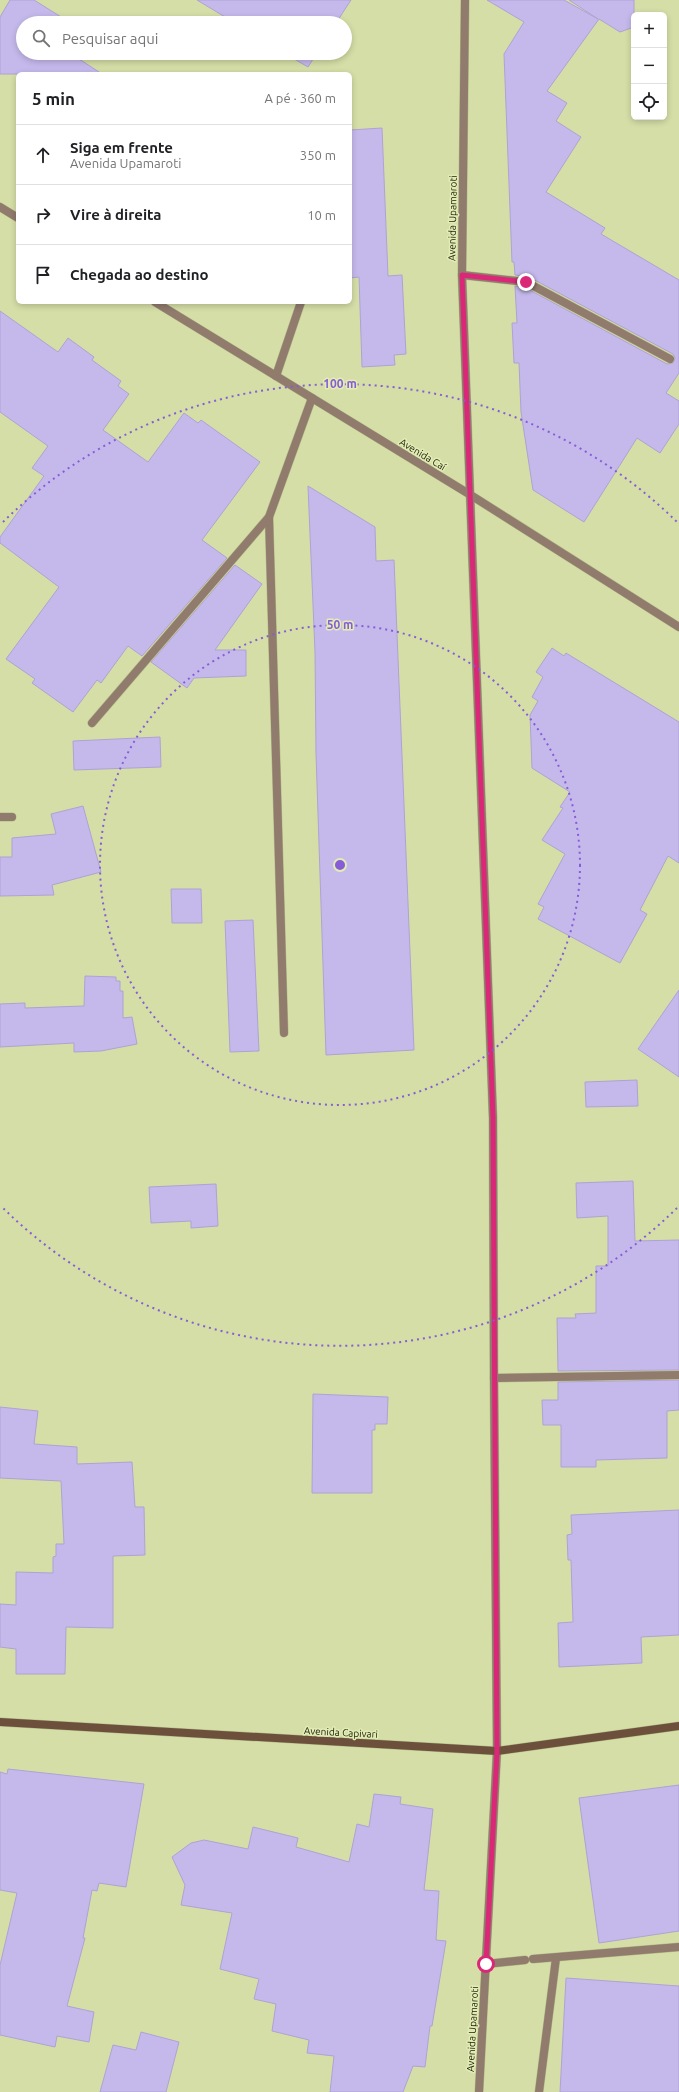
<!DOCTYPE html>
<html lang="pt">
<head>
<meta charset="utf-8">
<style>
	:root { --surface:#fff; --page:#f6f6f6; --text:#202124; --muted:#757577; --line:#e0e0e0 }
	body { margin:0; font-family:Ubuntu,sans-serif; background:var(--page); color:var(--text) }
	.controls { position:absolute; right:12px; top:12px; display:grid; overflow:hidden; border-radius:6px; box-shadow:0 2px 6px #0003 }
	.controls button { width:36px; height:36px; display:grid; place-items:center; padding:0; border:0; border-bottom:1px solid var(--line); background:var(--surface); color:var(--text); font:20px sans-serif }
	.stop { position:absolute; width:12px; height:12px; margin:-9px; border:3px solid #db2777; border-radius:50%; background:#fff }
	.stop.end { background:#db2777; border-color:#fff; box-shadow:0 1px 4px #0008 }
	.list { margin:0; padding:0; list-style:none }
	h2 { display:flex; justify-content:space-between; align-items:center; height:52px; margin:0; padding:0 16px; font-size:17px }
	h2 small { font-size:13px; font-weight:400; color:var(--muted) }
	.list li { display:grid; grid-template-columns:26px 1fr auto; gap:12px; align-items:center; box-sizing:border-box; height:60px; padding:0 16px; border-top:1px solid var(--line) }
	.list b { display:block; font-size:15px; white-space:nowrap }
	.list p { margin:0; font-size:13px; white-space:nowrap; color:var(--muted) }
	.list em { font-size:13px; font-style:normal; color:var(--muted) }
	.icon { flex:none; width:22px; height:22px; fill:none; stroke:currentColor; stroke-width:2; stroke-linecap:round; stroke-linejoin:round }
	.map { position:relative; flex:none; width:679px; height:2092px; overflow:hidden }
	.search { position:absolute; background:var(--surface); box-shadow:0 2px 6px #0003; left:16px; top:16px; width:336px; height:44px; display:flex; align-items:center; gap:10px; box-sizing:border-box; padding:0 14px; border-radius:22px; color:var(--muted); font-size:15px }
	.panel { position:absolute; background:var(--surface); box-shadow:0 2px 6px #0003; left:16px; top:72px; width:336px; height:232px; border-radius:6px }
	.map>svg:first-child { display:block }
	.building { fill:#c5b9ec; stroke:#afa2d4 }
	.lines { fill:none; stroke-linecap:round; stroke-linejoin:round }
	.lane-casing { stroke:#b3bb8a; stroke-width:9 }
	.street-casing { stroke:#b3bb8a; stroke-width:9 }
	.secondary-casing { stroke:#b3bb8a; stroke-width:9 }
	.lane { stroke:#907b6d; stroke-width:8 }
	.street { stroke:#907b6d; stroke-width:8 }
	.secondary { stroke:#6c503c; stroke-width:8 }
	.route { stroke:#db2777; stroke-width:5 }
	.ring { fill:none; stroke:#865dd7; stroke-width:2; stroke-dasharray:2 4 }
	.labels { text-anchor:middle; stroke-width:3; stroke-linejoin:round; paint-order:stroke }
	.street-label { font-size:10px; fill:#1a1d08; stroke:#e2ecb4 }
	.centre { fill:#865dd7; stroke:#e2ecb4; stroke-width:2 }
	.ring-label { font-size:12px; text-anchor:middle; font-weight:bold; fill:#865dd7; stroke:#e2ecb4; stroke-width:3; stroke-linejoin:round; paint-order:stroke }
</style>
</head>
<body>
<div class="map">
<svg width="679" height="2092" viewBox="0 0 679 2092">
	<rect width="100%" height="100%" fill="#d5dea7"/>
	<g class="building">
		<polygon points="10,0 34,0 66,20 64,23 23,23 23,53 70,53 102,74 0,74 0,17"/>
		<polygon points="197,0 351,0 336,23 235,23"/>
		<polygon points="487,0 564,0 598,19 569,0 634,0 634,27 620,32 599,19 547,91 567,103 556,121 581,137 546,192 605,228 601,234 679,280 679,373 666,393 679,401 679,424 660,453 637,438 584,522 533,490 521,412 519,363 514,363 512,323 517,323 515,286 524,287 667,364 673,363 675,358 673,354 529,277 515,275 514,262 512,262 504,54 524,22"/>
		<polygon points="284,53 317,53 308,67"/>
		<polygon points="382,128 388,276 402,275 406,354 394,355 395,365 362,367 359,277 350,278 350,130"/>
		<polygon points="0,311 58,352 68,338 94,357 92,360 121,381 118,386 129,394 103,430 148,462 184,413 198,423 201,420 260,462 202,540 227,558 142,656 128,646 101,683 97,680 73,712 32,683 35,679 6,659 59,587 0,543 0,537 44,476 32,468 48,446 0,412"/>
		<polygon points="308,486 375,527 376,561 394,560 414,1050 326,1055 316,753 315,652"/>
		<polygon points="235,565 262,584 215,650 246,650 246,676 194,678 187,688 151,662"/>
		<polygon points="552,648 564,656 566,653 679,722 679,863 668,856 640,910 647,914 620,963 538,919 544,907 538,904 565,854 542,840 563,808 560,807 570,792 532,768 530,715 538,701 532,697 543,677 536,672"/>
		<polygon points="160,737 161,767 74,770 73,741"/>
		<polygon points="83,806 101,872 52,885 54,895 0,896 0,857 12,857 12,838 56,834 51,814"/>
		<polygon points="171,889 201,889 202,923 172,923"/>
		<polygon points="253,920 259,1051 230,1052 225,921"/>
		<polygon points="85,976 116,977 116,981 120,981 120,991 123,991 123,1018 132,1017 137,1044 101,1051 74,1052 74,1043 0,1047 0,1004 25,1003 25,1008 84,1006"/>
		<polygon points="679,990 679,1077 638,1049"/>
		<polygon points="637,1080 638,1106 586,1107 585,1082"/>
		<polygon points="633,1181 635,1241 679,1240 679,1370 558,1371 557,1318 576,1318 575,1314 596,1313 596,1266 608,1266 608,1216 577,1218 576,1183"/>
		<polygon points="216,1184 218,1226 191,1228 191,1221 151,1223 149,1187"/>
		<polygon points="679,1380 679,1410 667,1411 667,1458 596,1460 596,1467 561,1467 561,1425 543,1425 542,1400 558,1400 558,1382"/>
		<polygon points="313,1394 388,1397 387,1424 375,1424 375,1430 372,1430 372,1493 312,1493"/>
		<polygon points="0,1407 38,1411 34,1444 77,1447 77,1464 132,1462 135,1507 144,1507 145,1555 113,1556 113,1628 66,1627 65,1674 16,1674 16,1649 0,1647 0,1604 16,1605 16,1572 53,1573 53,1557 56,1556 56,1544 64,1544 61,1481 0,1478"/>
		<polygon points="679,1510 679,1635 641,1637 642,1663 559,1667 558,1623 573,1622 571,1560 568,1560 567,1535 572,1534 571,1515"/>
		<polygon points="8,1769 144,1784 126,1887 99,1883 97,1891 92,1890 83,1938 85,1938 67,2006 94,2012 89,2042 57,2036 55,2047 0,2035 0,1965 17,1893 0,1890 0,1772 7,1774"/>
		<polygon points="679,1785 679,1931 599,1943 579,1798"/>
		<polygon points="374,1794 401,1797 400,1804 433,1809 424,1890 439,1891 436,1940 446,1941 432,2026 430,2026 425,2067 413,2066 403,2092 330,2092 334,2056 307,2053 309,2040 272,2031 276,2004 254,1999 259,1979 220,1969 232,1913 181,1905 185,1885 172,1857 191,1843 204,1840 248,1849 253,1827 298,1838 296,1847 349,1862 357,1824 369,1827"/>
		<polygon points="566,1978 679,1986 679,2092 560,2092"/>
		<polygon points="141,2032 179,2042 166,2092 100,2092 113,2045 136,2050"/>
	</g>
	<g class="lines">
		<defs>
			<g id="lane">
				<polyline points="0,817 12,817"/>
				<polyline points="533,1959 679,1947"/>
				<polyline points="486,1964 525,1960"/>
				<polyline points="539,2092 556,1958"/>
			</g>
			<g id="street">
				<polyline points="465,0 462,275 493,1118 494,1378 497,1751 479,2092"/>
				<polyline points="0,207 18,218"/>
				<polyline points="462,275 526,282 670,359"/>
				<polyline points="155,302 469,494 679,627"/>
				<polyline points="276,376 301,302"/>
				<polyline points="92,723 269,517"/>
				<polyline points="284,1033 269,517 312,398"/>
				<polyline points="494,1378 679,1375"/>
			</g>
			<polyline id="secondary" points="0,1722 497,1751 679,1726"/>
		</defs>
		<use href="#lane" class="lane-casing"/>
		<use href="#street" class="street-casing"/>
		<use href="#secondary" class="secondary-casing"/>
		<use href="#lane" class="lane"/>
		<use href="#street" class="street"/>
		<use href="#secondary" class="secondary"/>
	</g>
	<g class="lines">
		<polyline class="route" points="486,1964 497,1752 493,1118 462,275 526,282"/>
	</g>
	<g class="ring">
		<circle cx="340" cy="865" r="240"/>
		<path d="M677 1208A481 481 0 0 1 3 1208M3 522A481 481 0 0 1 677 522"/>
	</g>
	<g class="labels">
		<g class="street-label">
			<text transform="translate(452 218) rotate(-89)" y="4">Avenida Upamaroti</text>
			<text transform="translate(423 454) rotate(31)" y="4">Avenida Caí</text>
			<text transform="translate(341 1732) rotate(3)" y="4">Avenida Capivari</text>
			<text transform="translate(472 2029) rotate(-87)" y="4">Avenida Upamaroti</text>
		</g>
	</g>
	<circle cx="340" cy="865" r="6" class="centre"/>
	<g class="ring-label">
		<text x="340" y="388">100 m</text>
		<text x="340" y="629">50 m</text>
	</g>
</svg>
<div class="controls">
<button>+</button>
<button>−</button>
<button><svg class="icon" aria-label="locate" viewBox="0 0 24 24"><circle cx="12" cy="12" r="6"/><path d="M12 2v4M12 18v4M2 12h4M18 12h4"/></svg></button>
</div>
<div class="stop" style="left:486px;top:1964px"></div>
<div class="stop end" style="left:526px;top:282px"></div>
<div class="search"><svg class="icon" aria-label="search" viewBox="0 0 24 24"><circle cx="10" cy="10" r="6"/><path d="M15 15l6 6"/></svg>Pesquisar aqui</div>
<section class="panel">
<h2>5 min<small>A pé · 360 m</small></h2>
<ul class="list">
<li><svg class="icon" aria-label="ahead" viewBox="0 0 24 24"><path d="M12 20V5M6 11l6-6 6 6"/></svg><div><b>Siga em frente</b><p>Avenida Upamaroti</p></div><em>350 m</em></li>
<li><svg class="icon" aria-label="right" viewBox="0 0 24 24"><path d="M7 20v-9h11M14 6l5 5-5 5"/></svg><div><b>Vire à direita</b></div><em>10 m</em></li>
<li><svg class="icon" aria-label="arrive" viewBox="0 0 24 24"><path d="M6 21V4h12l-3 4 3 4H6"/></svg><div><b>Chegada ao destino</b></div></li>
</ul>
</section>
</div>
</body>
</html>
